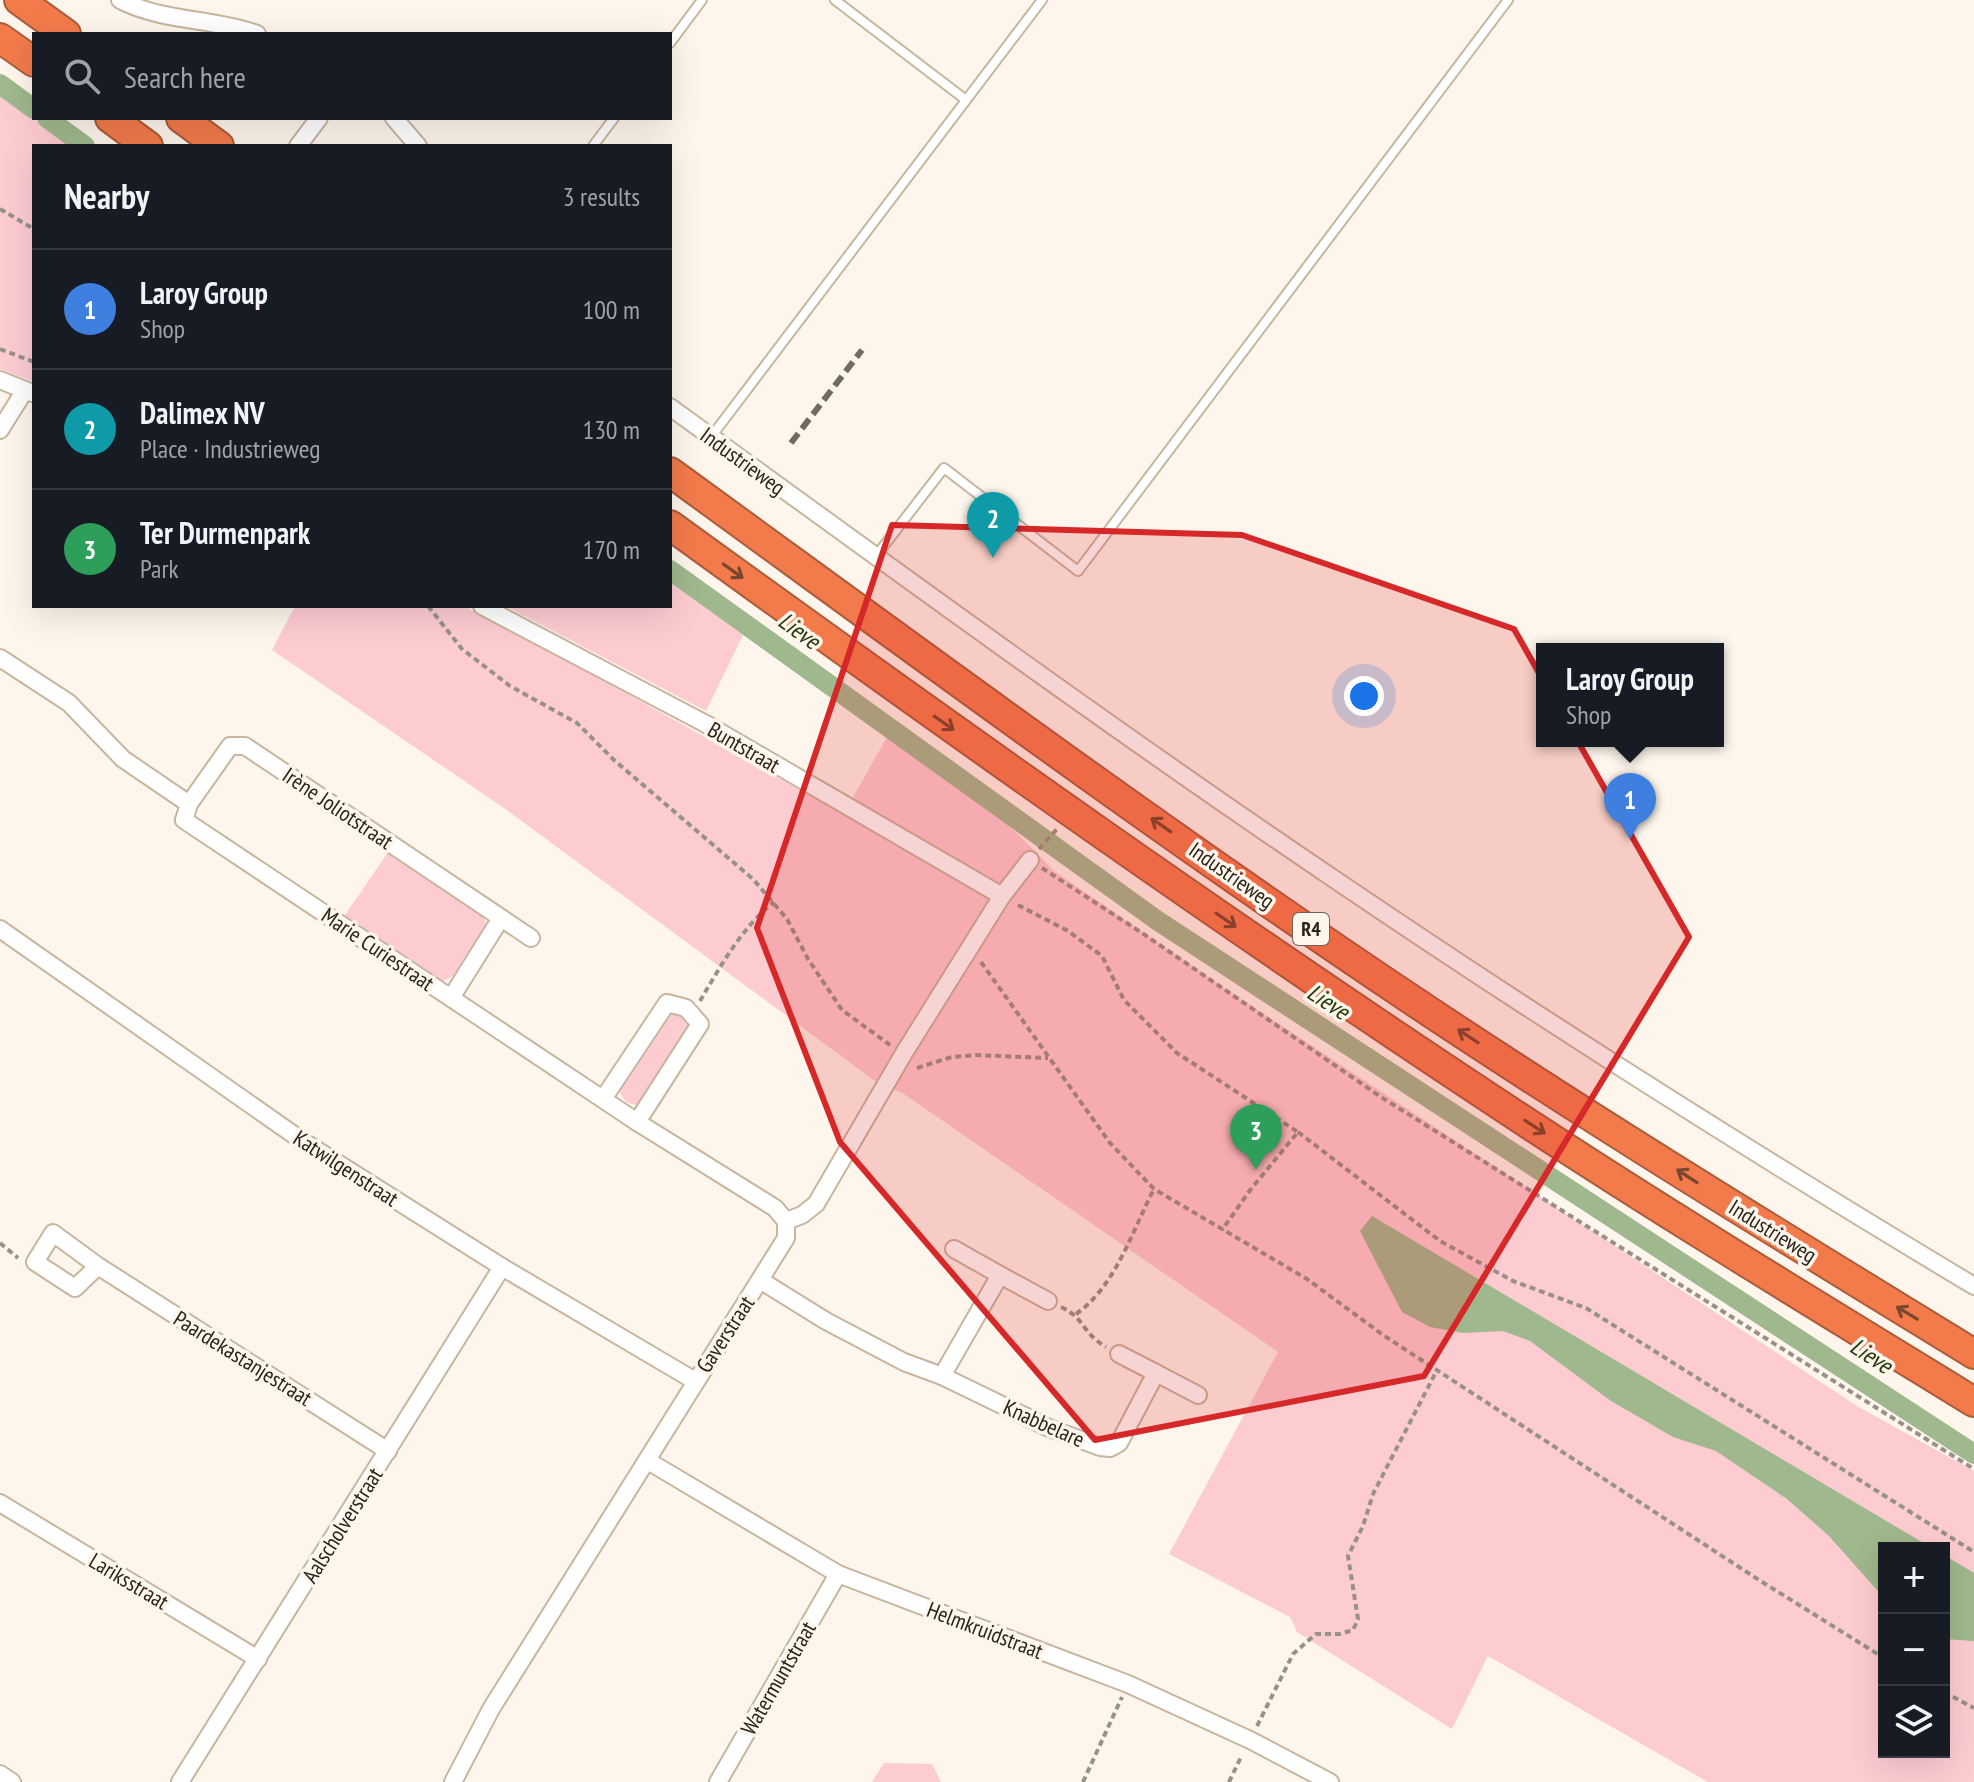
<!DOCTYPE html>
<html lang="en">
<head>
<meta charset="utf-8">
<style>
	:root { --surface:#171b24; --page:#242831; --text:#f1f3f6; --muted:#9ea1a6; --line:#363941; --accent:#0f766e }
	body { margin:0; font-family:"PT Sans Narrow",sans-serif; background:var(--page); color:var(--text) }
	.controls { position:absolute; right:24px; bottom:24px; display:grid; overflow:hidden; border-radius:0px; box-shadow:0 8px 32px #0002 }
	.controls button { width:72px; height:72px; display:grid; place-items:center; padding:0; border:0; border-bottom:2px solid var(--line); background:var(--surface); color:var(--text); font:40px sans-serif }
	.you { position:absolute; left:1364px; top:696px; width:28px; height:28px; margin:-20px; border:6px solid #fff; border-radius:50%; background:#1a73e8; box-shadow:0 0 0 12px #1a73e833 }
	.badge { display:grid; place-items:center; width:52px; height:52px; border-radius:50%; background:var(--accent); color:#fff; font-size:26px; font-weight:700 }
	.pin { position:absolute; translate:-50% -66px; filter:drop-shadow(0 2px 4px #0008) }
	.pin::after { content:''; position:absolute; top:42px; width:28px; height:24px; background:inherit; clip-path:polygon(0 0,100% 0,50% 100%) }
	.popup { position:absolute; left:1536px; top:643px; width:188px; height:104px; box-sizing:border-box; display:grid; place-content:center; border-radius:0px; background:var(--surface); filter:drop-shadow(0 2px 6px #0005); font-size:26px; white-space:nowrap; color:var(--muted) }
	.popup b { font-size:30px; color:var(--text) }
	.popup::after { content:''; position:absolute; left:50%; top:100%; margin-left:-16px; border:16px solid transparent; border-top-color:var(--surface) }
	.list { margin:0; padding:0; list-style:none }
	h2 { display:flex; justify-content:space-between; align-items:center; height:104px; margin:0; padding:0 32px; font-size:34px }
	h2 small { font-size:26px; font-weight:400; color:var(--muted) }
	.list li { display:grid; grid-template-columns:52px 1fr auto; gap:24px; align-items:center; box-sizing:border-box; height:120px; padding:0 32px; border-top:2px solid var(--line) }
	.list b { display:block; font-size:30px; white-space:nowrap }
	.list p { margin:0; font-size:26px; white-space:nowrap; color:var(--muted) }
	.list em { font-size:26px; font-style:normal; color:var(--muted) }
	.icon { flex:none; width:44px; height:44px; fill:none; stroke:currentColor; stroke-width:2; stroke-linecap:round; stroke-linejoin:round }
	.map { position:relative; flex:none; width:1974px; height:1782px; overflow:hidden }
	.search { position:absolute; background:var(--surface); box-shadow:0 8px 32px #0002; left:32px; top:32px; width:640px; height:88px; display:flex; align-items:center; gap:20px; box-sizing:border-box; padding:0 28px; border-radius:0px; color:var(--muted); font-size:30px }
	.panel { position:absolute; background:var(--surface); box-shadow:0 8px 32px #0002; left:32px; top:144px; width:640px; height:464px; border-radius:0px }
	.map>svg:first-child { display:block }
	.green { fill:#fdccd1; fill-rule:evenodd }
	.water { fill:#a0b88d }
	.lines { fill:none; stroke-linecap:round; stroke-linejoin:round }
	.canal { stroke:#a0b88d; stroke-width:20 }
	.lane-casing { stroke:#c8b59e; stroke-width:12 }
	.street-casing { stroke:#c8b59e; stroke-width:20 }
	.highway-casing { stroke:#ad5c3a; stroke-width:32 }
	.path { stroke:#999188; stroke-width:4; stroke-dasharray:6 4; stroke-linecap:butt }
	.lane { stroke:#fff; stroke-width:8 }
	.street { stroke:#fff; stroke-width:16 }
	.highway { stroke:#f37b4b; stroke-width:28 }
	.rail { stroke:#716a60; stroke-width:6; stroke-dasharray:12 6; stroke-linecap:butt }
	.oneway { stroke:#7a462e }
	.marked { fill:#d62828; fill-opacity:0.2; stroke:#d62828; stroke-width:6; stroke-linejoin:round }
	.labels { text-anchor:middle; stroke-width:7; stroke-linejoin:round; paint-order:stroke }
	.shield { fill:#fef6ec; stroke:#6a6259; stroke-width:2 }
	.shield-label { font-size:20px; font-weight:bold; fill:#2a231a }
	.street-label { font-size:22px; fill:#2a231a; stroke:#fef6ec }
	.water-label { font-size:24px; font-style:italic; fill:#253c0d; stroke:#fef6ec }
</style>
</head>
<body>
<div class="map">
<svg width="1974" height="1782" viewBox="0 0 1974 1782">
	<rect width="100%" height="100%" fill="#fef6ec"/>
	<g class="green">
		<polygon points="0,94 72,146 34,146 34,382 0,369"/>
		<polygon points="670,582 743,635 706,711 505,606 670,606"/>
		<path d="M 295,606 L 464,606 L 606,682 L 969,884 L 982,874 L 852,799 L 887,737 L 997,813 L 1054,871 L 1226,989 L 1857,1406 L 1974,1471 L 1974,1782 L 1708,1782 L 1488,1656 L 1452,1729 L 1297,1632 L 1290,1617 L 1169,1554 L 1278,1352 L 904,1094 L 875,1081 L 504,808 L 272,650 ZM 1884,1548 L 1944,1548 L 1944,1752 L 1884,1752 Z"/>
		<polygon points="389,851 482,914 486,924 458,973 442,982 343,918"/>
		<path d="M 675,1011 L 687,1018 L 690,1028 L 639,1105 C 628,1105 623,1100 619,1090 L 667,1015 Z"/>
		<polygon points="884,1763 932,1764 941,1782 872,1782"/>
	</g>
	<g class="water">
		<polygon points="1372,1216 1932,1548 1884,1548 1884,1598 1829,1536 1787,1499 1716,1451 1673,1437 1611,1401 1530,1341 1503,1331 1463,1333 1430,1327 1402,1312 1360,1231"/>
		<polygon points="1944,1555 1974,1573 1974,1641 1944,1639"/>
	</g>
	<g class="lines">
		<g class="canal">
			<polyline points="0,84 34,109"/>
			<polyline points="47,118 85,146"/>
			<polyline points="670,570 1158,921 1974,1454"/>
		</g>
		<defs>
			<g id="lane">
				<polyline points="835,0 966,100"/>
				<polyline points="670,43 702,0"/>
				<polyline points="593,146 614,118"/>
				<polyline points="711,437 1042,0"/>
				<polyline points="876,556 944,468 1078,571 1508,0"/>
			</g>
			<g id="street">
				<path d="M 120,0 C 163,22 213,18 257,34"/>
				<polyline points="394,118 418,146"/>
				<polyline points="298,146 319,118"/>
				<polyline points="0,380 32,393"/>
				<path d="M 670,407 C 892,568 1113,730 1340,883 C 1548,1024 1759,1157 1974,1286"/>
				<polyline points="0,430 25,390"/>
				<polyline points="482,606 706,724 1002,896"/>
				<polyline points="0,658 69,703 123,759 189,804 184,820 637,1122 775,1208 786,1221"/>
				<polyline points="189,804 230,746 245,746 531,938"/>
				<polyline points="0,929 304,1142 502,1267 695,1381"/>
				<polyline points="451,998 501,918"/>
				<polyline points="603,1099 667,1003 686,1008 700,1024 637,1122"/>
				<polyline points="786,1221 802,1215 816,1204 904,1053 1002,896 1030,860"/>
				<polyline points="954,1249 1000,1275"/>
				<polyline points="98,1266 75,1288 35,1262 53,1233 98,1266 388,1451"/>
				<polyline points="760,1280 826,1321 904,1362 942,1376 1049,1428 1100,1447 1110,1448 1119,1443 1156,1373 1198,1395"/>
				<polyline points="1119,1354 1156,1373"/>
				<polyline points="942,1376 1000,1275 1048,1301"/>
				<polyline points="648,1461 838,1574 1128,1684 1250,1740 1330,1782"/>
				<polyline points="0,1503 258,1659"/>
				<polyline points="0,1774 12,1782"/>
				<polyline points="180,1782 502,1267"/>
				<polyline points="453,1782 491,1709 786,1238 786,1221"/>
				<polyline points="718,1782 838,1574"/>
			</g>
			<g id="highway">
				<polyline points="19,0 66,34"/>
				<polyline points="0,38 34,62"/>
				<polyline points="110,118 148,146"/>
				<polyline points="181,118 219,146"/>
				<path d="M 670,472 C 915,650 1159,831 1412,1000 C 1596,1123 1785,1238 1974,1354"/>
				<path d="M 670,525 C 954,731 1239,934 1532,1126 C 1677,1221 1826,1311 1974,1402"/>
			</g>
		</defs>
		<use href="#lane" class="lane-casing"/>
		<use href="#street" class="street-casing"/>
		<use href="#highway" class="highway-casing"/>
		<g class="path">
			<polyline points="0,209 34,229"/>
			<polyline points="0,349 34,362"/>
			<polyline points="428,606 462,649 510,686 577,723 614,760 753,879 787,919 808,959 842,1010 890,1045"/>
			<polyline points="1039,849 1057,829"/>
			<polyline points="1042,868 1145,935 1381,1097 1974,1469"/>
			<polyline points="1018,905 1068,931 1102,956 1124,1000 1177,1053 1298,1132 1251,1189 1222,1230"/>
			<polyline points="981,962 1110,1143 1154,1189 1307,1279 1383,1335 1759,1580 1884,1658"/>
			<path d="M 700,1001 C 720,967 742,927 774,902"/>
			<polyline points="917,1068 952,1057 976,1055 1048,1058"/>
			<polyline points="1298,1132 1440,1241 1513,1281 1586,1308 1974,1552"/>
			<polyline points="0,1243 18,1258"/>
			<path d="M 1061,1307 C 1085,1318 1082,1333 1106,1347"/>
			<path d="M 1076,1314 C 1116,1286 1132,1231 1154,1189"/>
			<polyline points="1944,1692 1974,1708"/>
			<polyline points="1257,1726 1293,1654 1316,1634 1340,1634 1353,1630 1358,1619 1348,1556 1363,1526 1373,1494 1437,1370"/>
			<polyline points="1083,1782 1122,1697"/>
			<polyline points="1229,1782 1242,1755"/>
		</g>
		<use href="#lane" class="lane"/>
		<use href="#street" class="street"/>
		<use href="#highway" class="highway"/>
		<polyline class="rail" points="791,443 862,350"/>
	</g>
	<defs><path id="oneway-shaft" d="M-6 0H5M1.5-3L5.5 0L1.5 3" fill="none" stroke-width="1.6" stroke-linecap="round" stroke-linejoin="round" transform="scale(2)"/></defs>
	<g class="oneway">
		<use href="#oneway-shaft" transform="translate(733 571) rotate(36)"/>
		<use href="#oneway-shaft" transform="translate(944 723) rotate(35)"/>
		<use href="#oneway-shaft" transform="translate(1161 825) rotate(-145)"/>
		<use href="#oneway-shaft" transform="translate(1226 920) rotate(35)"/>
		<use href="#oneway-shaft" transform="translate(1468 1036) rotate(-147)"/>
		<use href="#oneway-shaft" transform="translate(1535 1127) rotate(33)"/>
		<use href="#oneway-shaft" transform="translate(1687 1176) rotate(-147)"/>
		<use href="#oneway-shaft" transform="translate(1907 1313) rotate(-149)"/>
	</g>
	<path class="marked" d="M 892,525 L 1242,535 L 1514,629 L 1689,937 L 1424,1376 L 1095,1440 L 840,1142 L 757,928 Z"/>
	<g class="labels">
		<rect class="shield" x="1293" y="913" width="36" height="32" rx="6"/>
		<g class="shield-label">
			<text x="1311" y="936">R4</text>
		</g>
		<g class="street-label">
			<text transform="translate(743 461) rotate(36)" y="8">Industrieweg</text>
			<text transform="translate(744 747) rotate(30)" y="8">Buntstraat</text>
			<text transform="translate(338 808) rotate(34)" y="8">Irène Joliotstraat</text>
			<text transform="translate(1232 875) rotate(35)" y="8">Industrieweg</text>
			<text transform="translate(378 949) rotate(34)" y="8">Marie Curiestraat</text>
			<text transform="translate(346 1168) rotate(33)" y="8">Katwilgenstraat</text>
			<text transform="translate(1773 1231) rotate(32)" y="8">Industrieweg</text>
			<text transform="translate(725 1334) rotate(-57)" y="8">Gaverstraat</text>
			<text transform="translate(243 1358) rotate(32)" y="8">Paardekastanjestraat</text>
			<text transform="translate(1044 1423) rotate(24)" y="8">Knabbelare</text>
			<text transform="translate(342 1525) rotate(-58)" y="8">Aalscholverstraat</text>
			<text transform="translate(129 1581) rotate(31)" y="8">Lariksstraat</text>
			<text transform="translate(985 1630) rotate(21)" y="8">Helmkruidstraat</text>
			<text transform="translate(778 1678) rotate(-60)" y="8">Watermuntstraat</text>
		</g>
		<g class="water-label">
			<text transform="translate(799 631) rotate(36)" y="8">Lieve</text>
			<text transform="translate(1328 1002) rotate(33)" y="8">Lieve</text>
			<text transform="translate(1871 1356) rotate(33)" y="8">Lieve</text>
		</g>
	</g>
</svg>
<div class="controls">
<button>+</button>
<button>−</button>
<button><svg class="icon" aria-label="layers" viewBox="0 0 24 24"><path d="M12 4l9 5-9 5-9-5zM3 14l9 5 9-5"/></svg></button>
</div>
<div class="you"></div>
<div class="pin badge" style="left:1630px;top:839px;background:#3f7fe0">1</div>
<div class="popup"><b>Laroy Group</b>Shop</div>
<div class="pin badge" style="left:993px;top:558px;background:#0f9aa8">2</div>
<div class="pin badge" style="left:1256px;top:1170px;background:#2e9e5b">3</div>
<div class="search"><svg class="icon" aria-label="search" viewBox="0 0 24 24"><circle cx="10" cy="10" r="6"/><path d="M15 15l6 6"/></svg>Search here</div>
<section class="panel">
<h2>Nearby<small>3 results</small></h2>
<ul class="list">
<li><span class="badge" style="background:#3f7fe0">1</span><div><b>Laroy Group</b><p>Shop</p></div><em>100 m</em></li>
<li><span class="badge" style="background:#0f9aa8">2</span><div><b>Dalimex NV</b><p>Place · Industrieweg</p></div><em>130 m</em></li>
<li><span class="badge" style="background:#2e9e5b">3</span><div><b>Ter Durmenpark</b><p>Park</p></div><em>170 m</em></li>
</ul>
</section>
</div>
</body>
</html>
